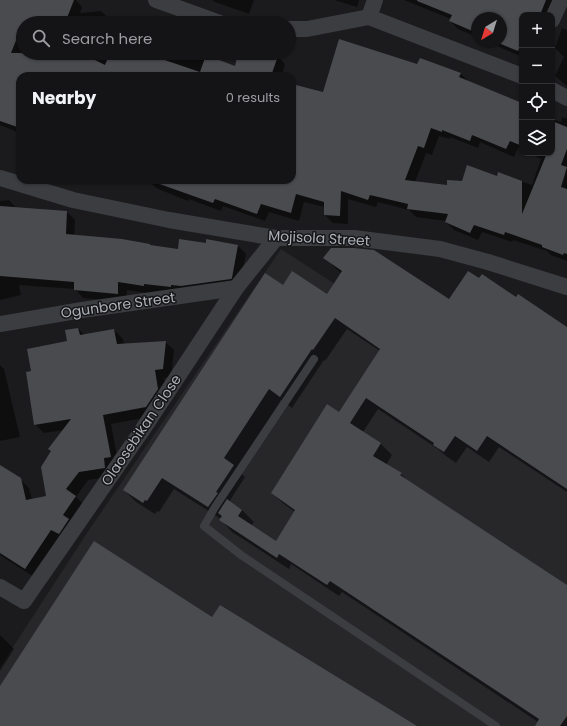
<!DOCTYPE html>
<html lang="en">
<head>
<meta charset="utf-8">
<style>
	:root { --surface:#141416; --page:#212123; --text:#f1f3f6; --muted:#9d9ea1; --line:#333335 }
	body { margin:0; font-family:Poppins,sans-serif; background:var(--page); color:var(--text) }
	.controls { position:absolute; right:12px; top:12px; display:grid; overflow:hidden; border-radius:8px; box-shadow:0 1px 3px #0004 }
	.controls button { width:36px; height:36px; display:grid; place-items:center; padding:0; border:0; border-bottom:1px solid var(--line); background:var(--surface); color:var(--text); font:20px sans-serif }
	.compass { position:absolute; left:471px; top:12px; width:36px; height:36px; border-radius:50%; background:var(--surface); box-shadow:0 1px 3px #0004; rotate:218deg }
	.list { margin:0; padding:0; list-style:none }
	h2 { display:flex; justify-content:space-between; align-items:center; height:52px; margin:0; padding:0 16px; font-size:17px }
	h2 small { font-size:13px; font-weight:400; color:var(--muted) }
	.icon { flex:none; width:22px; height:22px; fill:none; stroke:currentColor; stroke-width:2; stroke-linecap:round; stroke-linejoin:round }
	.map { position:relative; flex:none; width:567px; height:726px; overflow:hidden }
	.search { position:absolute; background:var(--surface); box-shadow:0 1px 3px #0004; left:16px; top:16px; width:280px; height:44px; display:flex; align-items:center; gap:10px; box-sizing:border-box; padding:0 14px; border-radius:22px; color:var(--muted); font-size:15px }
	.panel { position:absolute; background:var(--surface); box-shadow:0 1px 3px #0004; left:16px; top:72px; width:280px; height:112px; border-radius:12px }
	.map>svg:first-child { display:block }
	.built { fill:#27272a }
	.shadow { fill:#0007; fill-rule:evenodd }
	.building { fill:#4a4b4f }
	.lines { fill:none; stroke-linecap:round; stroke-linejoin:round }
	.service { stroke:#3c3d41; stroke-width:8 }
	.minor { stroke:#3c3d41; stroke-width:16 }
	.labels { text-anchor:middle; stroke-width:3; stroke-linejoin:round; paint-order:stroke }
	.street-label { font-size:14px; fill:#aeb2bb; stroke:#161618 }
</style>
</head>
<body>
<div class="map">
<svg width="567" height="726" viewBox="0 0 567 726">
	<rect width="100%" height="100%" fill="#1b1b1d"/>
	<polygon class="built" points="281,249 567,435 567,726 0,726 0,667 89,530"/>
	<g class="shadow">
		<polygon points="0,0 76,0 82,7 80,13 101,11 109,19 109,23 23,23 23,53 199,53 236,67 239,53 266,53 277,56 285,64 282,76 20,76 20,133 0,125 0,127"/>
		<polygon points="212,0 254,0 249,14 215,2"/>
		<polygon points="334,0 359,0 357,7"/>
		<polygon points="404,0 556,0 551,15 522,15 522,57 488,42 501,42 501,18 477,18 477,37 458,29 450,21 451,19"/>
		<polygon points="562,28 567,30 567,86 555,76 564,57 555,48"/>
		<polygon points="418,66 460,73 468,81 522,104 522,150 518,148 514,157 480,142 478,148 450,137 450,139 439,136 432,155 426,153 415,182 447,186 498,177 499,174 532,185 541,159 528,153 552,153 552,119 561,122 562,117 567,119 567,261 551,255 547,251 513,240 512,242 482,232 478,240 454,230 446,222 446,221 416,217 409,210 378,202 376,207 348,199 348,224 333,223 325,215 325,207 304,202 299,221 269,212 265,221 223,206 221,211 189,199 188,201 156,188 152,184 140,180 292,180 292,85 323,93"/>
		<polygon points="9,200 16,208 67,212 75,220 74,236 179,250 207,244 238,246 246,254 239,287 179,295 152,292 152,294 127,290 126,302 83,298 75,289 19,285 21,295 0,300 0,201"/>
		<path d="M 325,258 L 450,300 L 516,299 L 567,328 L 567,492 L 499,447 L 489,462 L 467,447 L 456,463 L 446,456 L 438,449 L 378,409 L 363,432 L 380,443 L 392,455 L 386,465 L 401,474 L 409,482 L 567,586 L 567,726 L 544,726 L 342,592 L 339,596 L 291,564 L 289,569 L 232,532 L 221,520 L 221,519 L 174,489 L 159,512 L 157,511 L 155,514 L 136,502 L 124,490 L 283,286 L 327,296 L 342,274 ZM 347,329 L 380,351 L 339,413 L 272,493 L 284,504 L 295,512 L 276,542 L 251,526 L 254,522 L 242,510 L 229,502 L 245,477 L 236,469 L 281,400 L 292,408 L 324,360 L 325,361 Z"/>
		<polygon points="78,329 85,335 114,330 123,339 124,345 165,342 174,350 171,378 164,378 167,398 155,416 111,424 119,466 113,476 88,480 76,497 84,505 34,577 0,555 0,466 20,479 29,488 32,500 47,497 64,430 44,433 35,424 32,372 68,342"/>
		<polygon points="0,365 4,369 20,437 0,441"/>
		<polygon points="0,635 14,649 0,671"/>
	</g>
	<g class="building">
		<polygon points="0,0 74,0 65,23 23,23 11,53 81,53 105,65 110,53 144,53 200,72 206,55 235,66 238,53 279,53 271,76 20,76 20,128 0,121"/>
		<polygon points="417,0 546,0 540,15 522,15 522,42 518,51 496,42 501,42 501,18 477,18 477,33 449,21 452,15 417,1"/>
		<polygon points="339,39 417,64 420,58 461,73 459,77 522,103 522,146 510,141 506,149 472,135 470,141 442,130 442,132 431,128 424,148 418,146 405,180 447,185 447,180 462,181 467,165 497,176 498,172 522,181 522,214 547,153 552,153 552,121 567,127 567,149 561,165 567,167 561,187 567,189 567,254 564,253 563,255 542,247 542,245 505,232 504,235 474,225 470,233 445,222 448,214 407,209 408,204 370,195 368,200 341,191 340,216 324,215 324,202 296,194 291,213 261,204 257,214 215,199 213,203 154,182 155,180 292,180 292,84 323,92"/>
		<polygon points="0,206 67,211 66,234 122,239 150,244 150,245 178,249 179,239 206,243 206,239 238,245 232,278 231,279 181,286 171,285 171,287 144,284 144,286 118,282 118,294 74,290 74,282 0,276"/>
		<polygon points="331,248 353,248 374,250 449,299 468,271 479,278 482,274 516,297 518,294 567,327 567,489 487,436 477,451 455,436 444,452 433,445 434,443 366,398 350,423 381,443 373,456 402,473 400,475 567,585 567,716 560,726 535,726 539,719 330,581 327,585 279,554 277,558 219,520 222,516 218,513 227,499 242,510 238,516 276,541 295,510 271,493 327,404 339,412 380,349 335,318 313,350 312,349 280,397 269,389 224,458 234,465 216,492 218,493 208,507 162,478 147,501 145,500 143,503 123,490 265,273 283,285 292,271 327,294 342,271 323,258"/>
		<polygon points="78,328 80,335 114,329 117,344 166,341 163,369 155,370 158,389 146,407 103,415 111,457 104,458 105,468 79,472 66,489 76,496 63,515 69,519 59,534 51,530 25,569 0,553 0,465 21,478 26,500 46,496 41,467 51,451 48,449 71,419 34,425 26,372 31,371 27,349 67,341 65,330"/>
		<polygon points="94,541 212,617 220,605 417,726 0,726 0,686"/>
	</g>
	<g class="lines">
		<polyline class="service" points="314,359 215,507 204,526 241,555 496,726"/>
		<g class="minor">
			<polyline points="156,0 220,23"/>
			<polyline points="369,17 522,76"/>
			<polyline points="369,17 375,0"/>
			<polyline points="552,20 561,0"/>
			<polyline points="289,29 307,29 369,17"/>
			<polyline points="552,90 567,98"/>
			<polyline points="0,178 73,200 169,220 276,238 354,238 440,249 488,262 567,287"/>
			<polyline points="0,324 82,310 236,288"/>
			<polyline points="0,587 24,601 141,432 236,288 276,238"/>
		</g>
	</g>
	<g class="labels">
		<g class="street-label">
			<text transform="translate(319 238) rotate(3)" y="5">Mojisola Street</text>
			<text transform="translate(118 305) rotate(-8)" y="5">Ogunbore Street</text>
			<text transform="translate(141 430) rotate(-56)" y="5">Olaosebikan Close</text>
		</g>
	</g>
</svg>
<div class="controls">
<button>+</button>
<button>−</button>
<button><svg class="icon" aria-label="locate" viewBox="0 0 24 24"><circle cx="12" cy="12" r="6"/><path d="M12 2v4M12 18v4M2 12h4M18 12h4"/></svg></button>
<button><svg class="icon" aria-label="layers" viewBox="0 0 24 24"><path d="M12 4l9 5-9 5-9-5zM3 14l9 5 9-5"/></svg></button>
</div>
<svg class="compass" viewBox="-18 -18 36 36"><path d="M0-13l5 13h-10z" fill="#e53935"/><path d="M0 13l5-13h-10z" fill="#9d9ea1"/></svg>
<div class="search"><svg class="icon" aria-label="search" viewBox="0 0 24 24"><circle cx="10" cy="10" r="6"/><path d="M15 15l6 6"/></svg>Search here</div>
<section class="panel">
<h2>Nearby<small>0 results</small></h2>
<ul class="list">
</ul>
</section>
</div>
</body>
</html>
